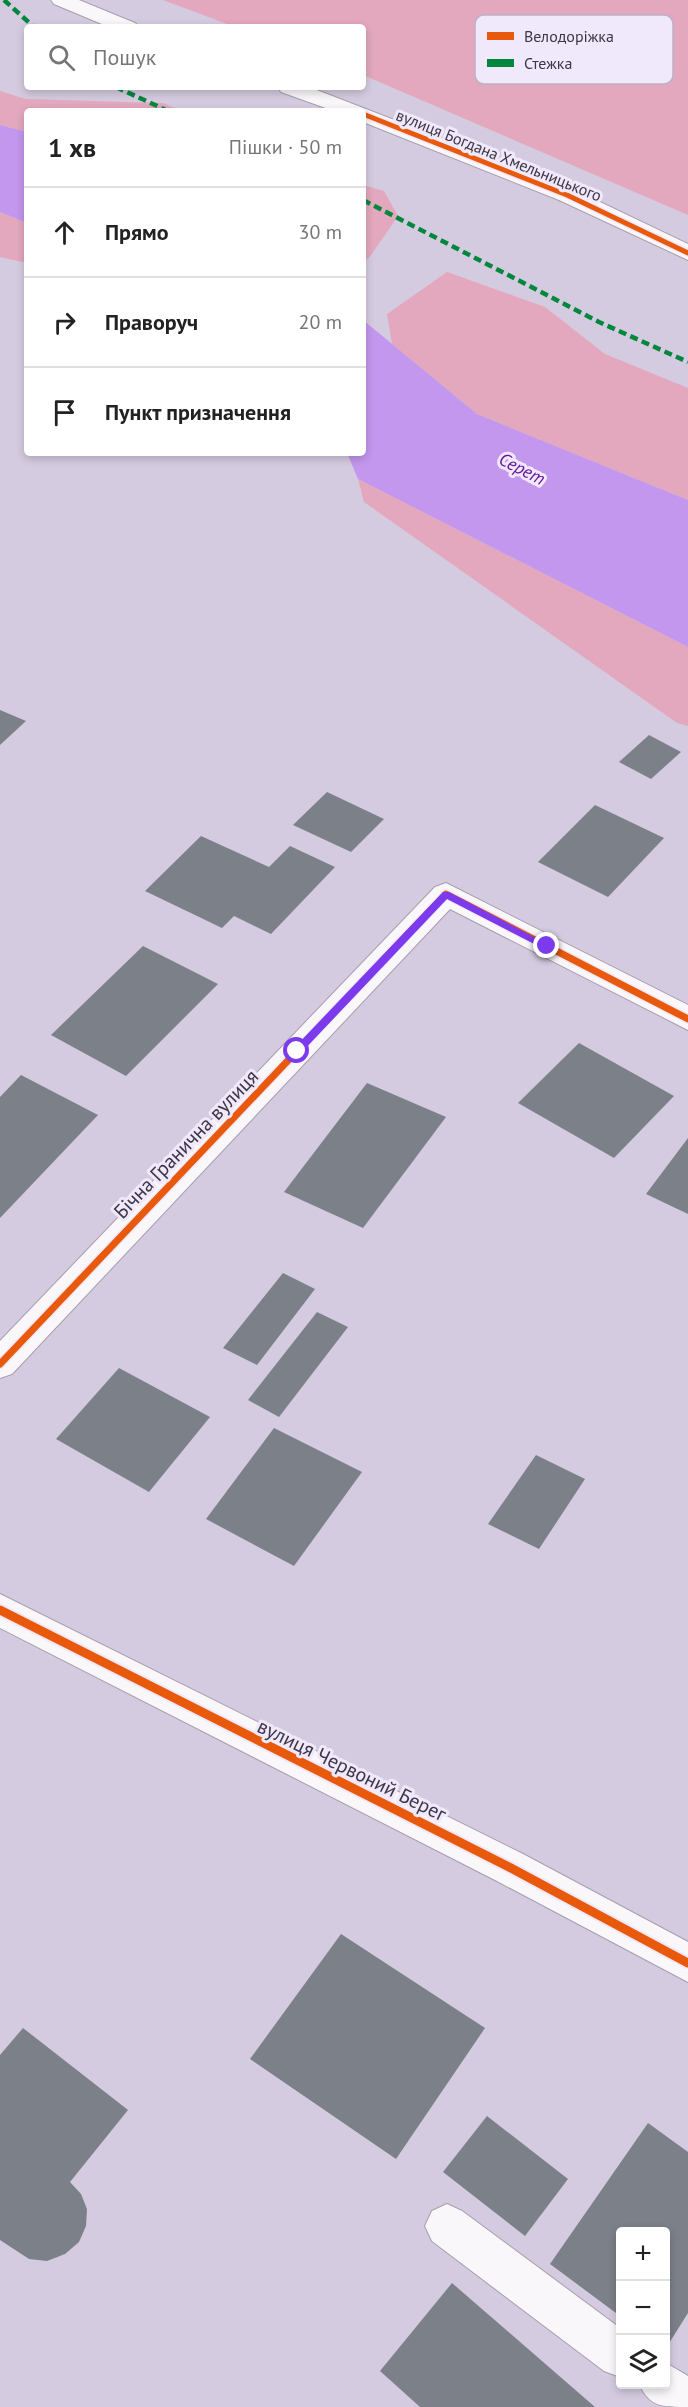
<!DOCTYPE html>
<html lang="uk">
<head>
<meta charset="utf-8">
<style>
	:root { --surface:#fff; --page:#f2f2f2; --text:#222; --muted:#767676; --line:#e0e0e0 }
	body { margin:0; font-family:"PT Sans",sans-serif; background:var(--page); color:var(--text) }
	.controls { position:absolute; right:18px; bottom:18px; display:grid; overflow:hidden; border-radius:6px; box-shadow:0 3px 9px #0003 }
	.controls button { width:54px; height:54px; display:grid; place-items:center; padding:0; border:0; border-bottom:2px solid var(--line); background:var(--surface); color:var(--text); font:30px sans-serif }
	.stop { position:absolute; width:18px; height:18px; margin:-14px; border:4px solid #7c3aed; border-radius:50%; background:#fff }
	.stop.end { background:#7c3aed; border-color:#fff; box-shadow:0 2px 6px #0008 }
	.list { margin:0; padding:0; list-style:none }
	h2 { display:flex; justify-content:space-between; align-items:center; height:78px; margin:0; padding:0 24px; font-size:26px }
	h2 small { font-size:20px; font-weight:400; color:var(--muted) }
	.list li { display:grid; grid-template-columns:39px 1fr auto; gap:18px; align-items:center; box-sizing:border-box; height:90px; padding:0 24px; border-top:2px solid var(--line) }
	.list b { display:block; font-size:22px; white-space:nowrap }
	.list em { font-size:20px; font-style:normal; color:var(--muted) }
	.icon { flex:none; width:33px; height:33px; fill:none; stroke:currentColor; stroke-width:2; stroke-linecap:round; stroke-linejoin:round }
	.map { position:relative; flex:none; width:688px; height:2407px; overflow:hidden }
	.search { position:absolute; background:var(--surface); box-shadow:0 3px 9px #0003; left:24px; top:24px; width:342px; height:66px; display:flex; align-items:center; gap:15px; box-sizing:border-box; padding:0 21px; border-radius:6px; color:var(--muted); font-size:22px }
	.panel { position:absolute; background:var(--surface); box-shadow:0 3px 9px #0003; left:24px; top:108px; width:342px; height:348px; border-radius:6px }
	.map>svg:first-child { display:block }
	.green { fill:#e3a8bd }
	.water { fill:#c397ed }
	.building { fill:#7b8089 }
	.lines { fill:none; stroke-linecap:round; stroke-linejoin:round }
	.street-casing { stroke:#a69eae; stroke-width:2 }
	.street { fill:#f9f7fa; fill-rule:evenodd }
	.quiet { stroke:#00873e; stroke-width:4.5; stroke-dasharray:8 4.5; stroke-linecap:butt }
	.cycleway-far2-casing { stroke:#f0e8fb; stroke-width:8 }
	.cycleway-far1-casing { stroke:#f0e8fb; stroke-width:10 }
	.cycleway-casing { stroke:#f0e8fb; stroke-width:13 }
	.cycleway-far2 { stroke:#e8590c; stroke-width:5 }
	.cycleway-far1 { stroke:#e8590c; stroke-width:7 }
	.cycleway { stroke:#e8590c; stroke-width:9 }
	.route { fill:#7c3aed }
	.labels { text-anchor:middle; stroke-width:6; stroke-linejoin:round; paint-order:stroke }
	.far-street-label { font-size:16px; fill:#3d3745; stroke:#f0e8fb }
	.far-water-label { font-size:18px; font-style:italic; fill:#67149f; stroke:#f0e8fb }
	.street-label { font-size:20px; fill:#3d3745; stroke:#f0e8fb }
	.key { fill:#f0e8fb; stroke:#bab3c4; stroke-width:1.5 }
	.key-label { font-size:16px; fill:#3d3745 }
</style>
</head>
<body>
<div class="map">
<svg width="688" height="2407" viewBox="0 0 688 2407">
	<rect width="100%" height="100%" fill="#d5cbe0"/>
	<g class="green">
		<polygon points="163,0 688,0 688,215 363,75 363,27 235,27"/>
		<polygon points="0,91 26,99 163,103 181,111 27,111 27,132 0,125"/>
		<polygon points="363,185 384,191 398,216 369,258 363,260"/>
		<polygon points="0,212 27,223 27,263 0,257"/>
		<polygon points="447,272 545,307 605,354 688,388 688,500 477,414 392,344 387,314"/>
		<polygon points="358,479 688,647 688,726 677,723 364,502"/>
	</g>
	<g class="water">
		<polygon points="0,125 27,132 27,223 0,212"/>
		<polygon points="363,320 477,414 688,500 688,647 358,479 347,453 363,453"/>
	</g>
	<g class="building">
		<polygon points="0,710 26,721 0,745"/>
		<polygon points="649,735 681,752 651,779 619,762"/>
		<polygon points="327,792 384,819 351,852 293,825"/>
		<polygon points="595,805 664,838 608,897 538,862"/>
		<polygon points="201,836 269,867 290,846 335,867 271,934 234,916 222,928 145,891"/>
		<polygon points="143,946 218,984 126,1076 51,1035"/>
		<polygon points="579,1043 674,1096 614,1158 518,1103"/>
		<polygon points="21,1075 98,1115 0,1218 0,1097"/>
		<polygon points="367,1083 446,1117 363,1228 284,1192"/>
		<polygon points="688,1138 688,1214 646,1194"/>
		<polygon points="283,1273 315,1289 257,1365 223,1348"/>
		<polygon points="317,1312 348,1327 279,1417 248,1400"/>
		<polygon points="119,1368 210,1417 149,1492 56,1439"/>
		<polygon points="274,1428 362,1472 294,1566 206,1519"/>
		<polygon points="536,1455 585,1479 539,1549 488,1524"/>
		<polygon points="341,1934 485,2028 396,2159 250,2059"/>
		<polygon points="23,2028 128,2110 70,2182 81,2194 87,2209 86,2226 79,2242 65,2254 47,2261 29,2259 0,2240 0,2055"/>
		<polygon points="487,2116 568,2179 525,2236 443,2172"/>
		<polygon points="648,2123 688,2152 688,2313 666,2348 666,2232 620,2232 620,2316 550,2264"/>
		<polygon points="452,2283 595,2407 420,2407 380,2371"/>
	</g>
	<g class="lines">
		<defs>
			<g id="street">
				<polygon points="51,0 79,0 135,23 139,27 109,27 54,4"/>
				<polygon points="278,87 309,87 575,190 688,244 688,260 559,200 363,122 363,111 334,111 281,92"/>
				<polygon points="446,883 688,1005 688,1030 450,909 12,1374 0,1378 0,1341 435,887"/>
				<polygon points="0,1594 523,1854 688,1942 688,1982 495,1880 0,1628"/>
				<polygon points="447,2204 462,2211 620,2328 620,2377 604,2371 432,2241 425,2226 432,2211"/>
				<path d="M 666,2363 L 688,2376 L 688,2407 C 661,2407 650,2407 639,2384 L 666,2384 Z"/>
			</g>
		</defs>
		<use href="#street" class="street-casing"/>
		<use href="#street" class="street"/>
		<g class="quiet">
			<polyline points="4,0 34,27"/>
			<polyline points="116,87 168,111"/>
			<polyline points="363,200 599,322 688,362"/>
		</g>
		<defs>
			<polyline id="cycleway-far2" points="363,114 567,195 688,253"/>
			<polyline id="cycleway-far1" points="0,1364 446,894 688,1019"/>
			<polyline id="cycleway" points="0,1610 509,1867 688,1963"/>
		</defs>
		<use href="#cycleway-far2" class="cycleway-far2-casing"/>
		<use href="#cycleway-far1" class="cycleway-far1-casing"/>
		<use href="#cycleway" class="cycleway-casing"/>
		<use href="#cycleway-far2" class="cycleway-far2"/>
		<use href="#cycleway-far1" class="cycleway-far1"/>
		<use href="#cycleway" class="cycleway"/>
	</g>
	<polygon class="route" points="443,892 449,892 551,946 544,949 447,899 301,1053 294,1053 294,1048"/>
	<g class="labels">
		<g class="far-street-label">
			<text transform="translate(499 155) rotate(22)" y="6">вулиця Богдана Хмельницького</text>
		</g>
		<g class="far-water-label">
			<text transform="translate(522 469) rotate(27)" y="6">Серет</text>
		</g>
		<g class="street-label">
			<text transform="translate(186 1144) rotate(-46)" y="7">Бічна Гранична вулиця</text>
			<text transform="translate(352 1770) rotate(26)" y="7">вулиця Червоний Берег</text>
		</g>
	</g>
	<rect x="475" y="15" width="198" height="69" rx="9" class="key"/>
	<rect x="487" y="32" width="27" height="8" fill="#e8590c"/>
	<rect x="487" y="59" width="27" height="8" fill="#00873e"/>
	<g class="key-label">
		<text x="524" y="42">Велодоріжка</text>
		<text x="524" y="69">Стежка</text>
	</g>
</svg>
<div class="controls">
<button>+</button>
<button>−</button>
<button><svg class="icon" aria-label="layers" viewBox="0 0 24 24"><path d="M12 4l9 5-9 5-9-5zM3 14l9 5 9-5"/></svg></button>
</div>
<div class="stop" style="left:297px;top:1051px"></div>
<div class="stop end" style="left:547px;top:946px"></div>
<div class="search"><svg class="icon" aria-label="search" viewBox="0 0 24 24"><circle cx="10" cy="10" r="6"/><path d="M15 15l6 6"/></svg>Пошук</div>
<section class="panel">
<h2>1 хв<small>Пішки · 50 m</small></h2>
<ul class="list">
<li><svg class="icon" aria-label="ahead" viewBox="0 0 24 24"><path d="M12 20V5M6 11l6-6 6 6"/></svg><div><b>Прямо</b></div><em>30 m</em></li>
<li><svg class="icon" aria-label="right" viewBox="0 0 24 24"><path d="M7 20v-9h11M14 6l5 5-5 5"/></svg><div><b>Праворуч</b></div><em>20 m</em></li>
<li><svg class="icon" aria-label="arrive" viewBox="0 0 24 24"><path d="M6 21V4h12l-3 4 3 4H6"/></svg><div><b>Пункт призначення</b></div></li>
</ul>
</section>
</div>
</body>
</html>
